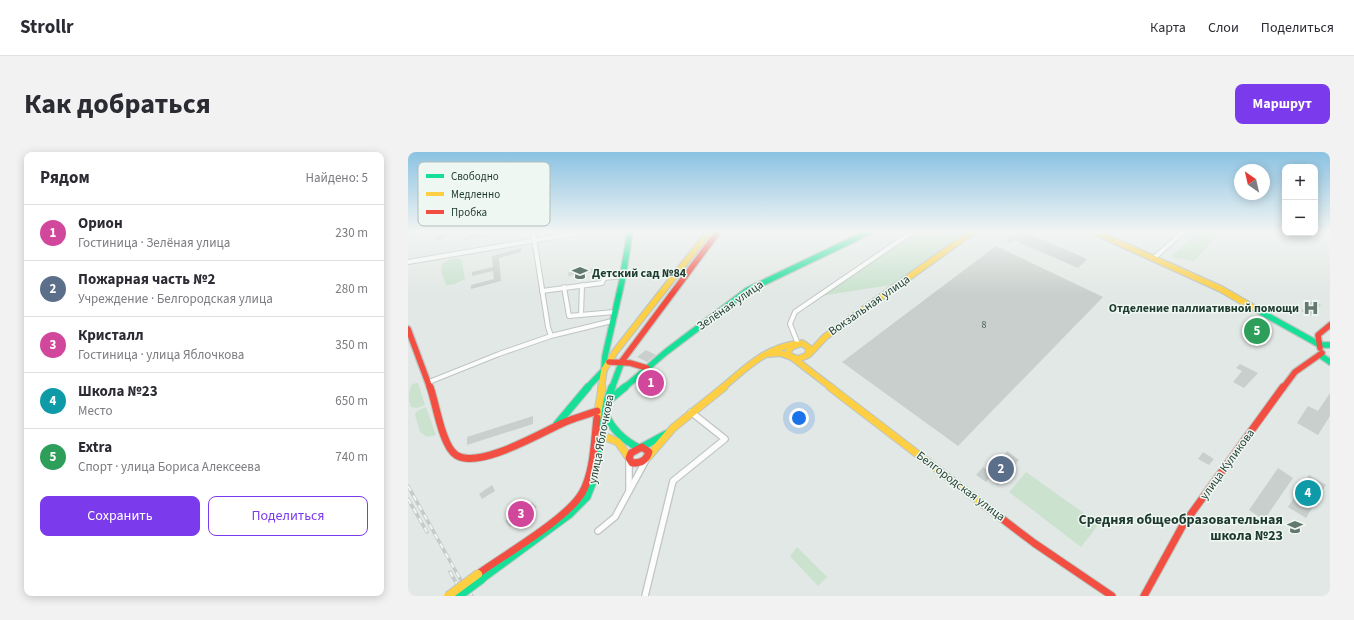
<!DOCTYPE html>
<html lang="ru">
<head>
<meta charset="utf-8">
<style>
	:root { --surface:#fff; --page:#f2f2f3; --text:#2b2b33; --muted:#7c7c81; --line:#e1e1e2; --accent:#7c3aed }
	body { margin:0; font-family:"Source Sans 3",sans-serif; background:var(--page); color:var(--text) }
	.controls { position:absolute; right:12px; top:12px; display:grid; overflow:hidden; border-radius:8px; box-shadow:0 2px 10px #0003 }
	.controls button { width:36px; height:36px; display:grid; place-items:center; padding:0; border:0; border-bottom:1px solid var(--line); background:var(--surface); color:var(--text); font:20px sans-serif }
	.compass { position:absolute; left:826px; top:12px; width:36px; height:36px; border-radius:50%; background:var(--surface); box-shadow:0 2px 10px #0003; rotate:326deg }
	.you { position:absolute; left:391px; top:266px; width:14px; height:14px; margin:-10px; border:3px solid #fff; border-radius:50%; background:#1a73e8; box-shadow:0 0 0 6px #1a73e833 }
	.badge { display:grid; place-items:center; width:26px; height:26px; border-radius:50%; background:var(--accent); color:#fff; font-size:13px; font-weight:700 }
	.pin { position:absolute; translate:-50% -50%; border:2px solid #fff; box-shadow:0 1px 4px #0006 }
	.list { margin:0; padding:0; list-style:none }
	h2 { display:flex; justify-content:space-between; align-items:center; height:52px; margin:0; padding:0 16px; font-size:17px }
	h2 small { font-size:13px; font-weight:400; color:var(--muted) }
	.list li { display:grid; grid-template-columns:26px 1fr auto; gap:12px; align-items:center; box-sizing:border-box; height:56px; padding:0 16px; border-top:1px solid var(--line) }
	.list b { display:block; font-size:15px; white-space:nowrap }
	.list p { margin:0; font-size:13px; white-space:nowrap; color:var(--muted) }
	.list em { font-size:13px; font-style:normal; color:var(--muted) }
	.actions { display:flex; gap:8px; padding:12px 16px }
	.actions a { flex:1; padding:9px 0; border:1px solid var(--accent); border-radius:8px; text-align:center; font-size:14px; color:var(--accent) }
	.actions .main { background:var(--accent); color:#fff }
	.map { position:relative; flex:none; width:922px; height:444px; overflow:hidden; border-radius:8px }
	header { display:flex; align-items:center; gap:24px; box-sizing:border-box; height:56px; padding:0 20px; background:var(--surface); border-bottom:1px solid var(--line) }
	header strong { font-size:19px }
	nav { display:flex; gap:22px; margin-inline-start:auto; font-size:14px }
	.intro { display:flex; align-items:center; justify-content:space-between; box-sizing:border-box; height:96px; padding:0 24px }
	h1 { margin:0; font-size:28px }
	.button { padding:10px 18px; border-radius:8px; background:var(--accent); color:#fff; font-size:14px; font-weight:700 }
	main { display:flex; gap:24px; padding:0 24px }
	aside { flex:1; background:var(--surface); border-radius:8px; box-shadow:0 2px 10px #0003 }
	.map>svg:first-child { display:block }
	.green { fill:#cae2ce }
	.building { fill:#c9cfcc }
	.lines { fill:none; stroke-linecap:round; stroke-linejoin:round }
	.street-far1-casing { stroke:#bfc5c2; stroke-width:6 }
	.street-casing { stroke:#bfc5c2; stroke-width:8 }
	.fast-far1-casing { stroke:#bdc6c2; stroke-width:8 }
	.fast-casing { stroke:#bdc6c2; stroke-width:9 }
	.slow-far1-casing { stroke:#bdc6c2; stroke-width:8 }
	.slow-casing { stroke:#bdc6c2; stroke-width:9 }
	.jam-far1-casing { stroke:#bdc6c2; stroke-width:8 }
	.jam-casing { stroke:#bdc6c2; stroke-width:9 }
	.street-far1 { stroke:#fbfcfb; stroke-width:4 }
	.street { stroke:#fbfcfb; stroke-width:5.5 }
	.fast-far1 { stroke:#16e098; stroke-width:5.5 }
	.fast { stroke:#16e098; stroke-width:7 }
	.slow-far1 { stroke:#ffcf43; stroke-width:5.5 }
	.slow { stroke:#ffcf43; stroke-width:7 }
	.jam-far1 { stroke:#f24e42; stroke-width:5.5 }
	.jam { stroke:#f24e42; stroke-width:7 }
	.rail-casing { stroke:#c6cac8; stroke-width:3.5 }
	.rail { stroke:#eff7f2; stroke-width:2; stroke-dasharray:5.5; stroke-linecap:butt }
	.fast-bridge-casing { stroke:#bbc5c0; stroke-width:10; stroke-linecap:butt }
	.slow-bridge-casing { stroke:#bbc5c0; stroke-width:10; stroke-linecap:butt }
	.fast-bridge { stroke:#16e098; stroke-width:8 }
	.slow-bridge { stroke:#ffcf43; stroke-width:8 }
	.labels { text-anchor:middle; stroke-width:3; stroke-linejoin:round; paint-order:stroke }
	.number-label { font-size:10px; fill:#4a6158 }
	.poi-label { font-size:12px; font-weight:bold; fill:#1f3b30; stroke:#eff7f2; text-anchor:start }
	.street-label { font-size:12px; fill:#1f3b30; stroke:#eff7f2 }
	.near-poi-label { font-size:14px; font-weight:bold; fill:#1f3b30; stroke:#eff7f2; text-anchor:end }
	.key { fill:#eff7f2; stroke:#b1bfb8; stroke-width:1 }
	.key-label { font-size:11px; fill:#1f3b30 }
</style>
</head>
<body>
<header>
<strong>Strollr</strong>
<nav><a>Карта</a><a>Слои</a><a>Поделиться</a></nav>
</header>
<div class="intro"><h1>Как добраться</h1><a class="button">Маршрут</a></div>
<main>
<aside>
<h2>Рядом<small>Найдено: 5</small></h2>
<ul class="list">
<li><span class="badge" style="background:#d1479c">1</span><div><b>Орион</b><p>Гостиница · Зелёная улица</p></div><em>230 m</em></li>
<li><span class="badge" style="background:#5c6f8a">2</span><div><b>Пожарная часть №2</b><p>Учреждение · Белгородская улица</p></div><em>280 m</em></li>
<li><span class="badge" style="background:#d1479c">3</span><div><b>Кристалл</b><p>Гостиница · улица Яблочкова</p></div><em>350 m</em></li>
<li><span class="badge" style="background:#0f9aa8">4</span><div><b>Школа №23</b><p>Место</p></div><em>650 m</em></li>
<li><span class="badge" style="background:#2e9e5b">5</span><div><b>Extra</b><p>Спорт · улица Бориса Алексеева</p></div><em>740 m</em></li>
</ul>
<div class="actions"><a class="main">Сохранить</a><a>Поделиться</a></div>
</aside>
<div class="map">
<svg width="922" height="444" viewBox="0 0 922 444">
	<rect width="100%" height="100%" fill="#e2e8e5"/>
	<g class="green">
		<polygon points="508,80 560,80 489,132 412,144"/>
		<polygon points="790,80 813,80 786,109 763,105"/>
		<polygon points="51,106 54,109 57,127 47,132 38,133 33,119 34,112 42,107"/>
		<path d="M 10,231 L 17,253 L 9,256 L 3,255 C 0,246 0,241 4,232 Z"/>
		<polygon points="18,255 28,283 19,285 12,280 7,263 9,259"/>
		<polygon points="618,320 691,372 673,395 601,340"/>
		<polygon points="389,395 419,425 410,434 382,404"/>
	</g>
	<g class="building">
		<polygon points="30,80 46,80 30,89 24,82"/>
		<polygon points="83,80 82,84 56,88 58,82 62,81 62,83"/>
		<polygon points="607,80 617,80 679,107 670,116 606,88 602,91 597,88"/>
		<polygon points="588,94 695,145 550,294 434,210"/>
		<polygon points="113,96 113,100 91,106 93,129 63,137 63,133 86,127 85,119 64,124 64,120 85,115 84,104"/>
		<polygon points="189,116 188,120 160,124 161,119"/>
		<polygon points="904,149 913,153 902,164 893,159"/>
		<polygon points="238,198 248,203 239,210 229,205"/>
		<polygon points="832,212 850,221 836,236 825,230 834,219 828,216"/>
		<polygon points="246,223 254,227 240,238 232,234"/>
		<polygon points="922,241 922,264 910,283 889,271 900,254 910,259"/>
		<polygon points="125,264 125,272 59,293 59,285"/>
		<polygon points="599,299 611,308 590,333 581,326 578,330 568,323 575,315 581,320"/>
		<polygon points="795,300 806,307 801,313 790,307"/>
		<polygon points="870,316 885,326 856,368 841,358"/>
		<polygon points="901,323 918,333 898,366 880,355"/>
		<polygon points="84,333 87,339 74,347 71,342"/>
		<polygon points="124,350 129,355 102,375 97,369"/>
	</g>
	<g class="lines">
		<defs>
			<g id="street-far1">
				<polyline points="125,80 140,175 143,184"/>
				<polyline points="746,106 775,80"/>
				<polyline points="0,110 176,80"/>
				<polyline points="156,135 161,164 206,160"/>
				<polyline points="134,139 194,131 196,126 215,124"/>
				<polyline points="173,163 174,133"/>
				<polyline points="390,192 382,172 387,160 504,80"/>
				<polyline points="21,230 91,202 143,184 204,169"/>
			</g>
			<g id="street">
				<polyline points="221,309 221,337"/>
				<polyline points="190,379 207,365 238,308"/>
				<polyline points="237,444 265,329 317,287 283,260"/>
			</g>
			<g id="fast-far1">
				<polyline points="844,155 912,193 922,193"/>
				<polyline points="912,203 922,210"/>
				<polyline points="179,236 196,218 197,204 214,129 222,80"/>
				<polyline points="204,236 214,209"/>
				<polyline points="216,236 258,200 340,138 461,80"/>
			</g>
			<g id="fast">
				<polyline points="199,250 217,235"/>
				<path d="M 197,261 C 204,278 215,288 231,296"/>
				<polyline points="149,272 180,235"/>
				<polyline points="234,295 258,282"/>
				<polyline points="74,427 161,363 179,345 186,327 198,251 204,235"/>
			</g>
			<g id="slow-far1">
				<polyline points="687,80 813,137 844,155"/>
				<polygon points="394,191 401,196 400,203 390,207 382,204 380,200 383,195"/>
				<polyline points="402,201 417,185 564,80"/>
				<polyline points="361,202 372,201 383,205"/>
				<polyline points="385,206 424,236"/>
				<polyline points="193,236 196,218 207,200 301,80"/>
				<path d="M 314,236 C 338,216 356,197 387,192"/>
			</g>
			<g id="slow">
				<polyline points="422,235 576,353"/>
				<polyline points="189,266 194,235"/>
				<polyline points="193,283 210,290 221,306"/>
				<polyline points="240,305 265,276 316,235"/>
			</g>
			<g id="jam-far1">
				<polyline points="0,177 22,236"/>
				<polyline points="912,196 910,183 922,173"/>
				<polyline points="214,209 310,80"/>
				<polyline points="201,210 222,211 239,216"/>
				<polyline points="875,236 887,220 914,201"/>
			</g>
			<g id="jam">
				<path d="M 22,235 C 28,251 34,294 48,303 C 71,318 134,280 157,270 C 167,266 178,263 189,259"/>
				<path d="M 234,295 L 241,300 C 238,309 233,311 224,311 L 221,306 L 223,301 Z"/>
				<polyline points="576,353 626,391 704,444"/>
				<path d="M 70,422 C 96,403 159,367 174,341 C 186,320 186,290 189,266"/>
				<polyline points="736,444 775,373 875,235"/>
			</g>
		</defs>
		<use href="#street-far1" class="street-far1-casing"/>
		<use href="#street" class="street-casing"/>
		<use href="#fast-far1" class="fast-far1-casing"/>
		<use href="#fast" class="fast-casing"/>
		<use href="#slow-far1" class="slow-far1-casing"/>
		<use href="#slow" class="slow-casing"/>
		<use href="#jam-far1" class="jam-far1-casing"/>
		<use href="#jam" class="jam-casing"/>
		<use href="#street-far1" class="street-far1"/>
		<use href="#street" class="street"/>
		<use href="#fast-far1" class="fast-far1"/>
		<use href="#fast" class="fast"/>
		<use href="#slow-far1" class="slow-far1"/>
		<use href="#slow" class="slow"/>
		<use href="#jam-far1" class="jam-far1"/>
		<use href="#jam" class="jam"/>
		<defs>
			<g id="rail">
				<polyline points="0,334 51,425 64,444"/>
				<polyline points="0,347 19,380"/>
				<polyline points="42,420 56,444"/>
			</g>
		</defs>
		<use href="#rail" class="rail-casing"/>
		<use href="#rail" class="rail"/>
		<defs>
			<polyline id="fast-bridge" points="51,444 74,427"/>
			<polyline id="slow-bridge" points="40,444 70,422"/>
		</defs>
		<use href="#fast-bridge" class="fast-bridge-casing"/>
		<use href="#slow-bridge" class="slow-bridge-casing"/>
		<use href="#fast-bridge" class="fast-bridge"/>
		<use href="#slow-bridge" class="slow-bridge"/>
	</g>
	<linearGradient id="sky" x2="0" y2="1"><stop stop-color="#8bc2e2"/><stop offset="0.56" stop-color="#f2f5f3"/><stop offset="1" stop-color="#f2f5f3" stop-opacity="0"/></linearGradient>
	<rect width="922" height="142" fill="url(#sky)"/>
	<defs>
		<symbol id="school-bare" viewBox="-9 -9 18 18"><path d="M0-5L7-2L0 1L-7-2ZM-4 1L0 2.5L4 1V4Q0 6-4 4Z" fill="#63786f" stroke="#eff7f2" stroke-width="2.5" paint-order="stroke"/></symbol>
		<symbol id="hospital-bare" viewBox="-9 -9 18 18"><path d="M-5-5h3v3.5h4V-5h3V5h-3V1.5h-4V5h-3Z" fill="#63786f" stroke="#eff7f2" stroke-width="2.5" paint-order="stroke"/></symbol>
	</defs>
	<g fill-rule="evenodd">
		<use href="#school-bare" x="161" y="110" width="22" height="22"/>
		<use href="#hospital-bare" x="892" y="145" width="22" height="22"/>
		<use href="#school-bare" x="876" y="364" width="22" height="22"/>
	</g>
	<g class="labels">
		<g class="number-label">
			<text x="576" y="176">8</text>
		</g>
		<g class="poi-label">
			<text x="184" y="125">Детский сад №84</text>
			<text x="891" y="160" text-anchor="end">Отделение паллиативной помощи</text>
		</g>
		<g class="street-label">
			<text transform="translate(322 153) rotate(-35)" y="4">Зелёная улица</text>
			<text transform="translate(461 153) rotate(-35)" y="4">Вокзальная улица</text>
			<text transform="translate(193 287) rotate(-79)" y="4">улица Яблочкова</text>
			<text transform="translate(819 312) rotate(-54)" y="4">улица Куликова</text>
			<text transform="translate(553 334) rotate(37)" y="4">Белгородская улица</text>
		</g>
		<g class="near-poi-label">
			<text x="875" y="372">Средняя общеобразовательная<tspan x="875" dy="16">школа №23</tspan></text>
		</g>
	</g>
	<rect x="10" y="10" width="132" height="64" rx="6" class="key"/>
	<rect x="18" y="22" width="18" height="4" fill="#16e098"/>
	<rect x="18" y="40" width="18" height="4" fill="#ffcf43"/>
	<rect x="18" y="58" width="18" height="4" fill="#f24e42"/>
	<g class="key-label">
		<text x="43" y="28">Свободно</text>
		<text x="43" y="46">Медленно</text>
		<text x="43" y="64">Пробка</text>
	</g>
</svg>
<div class="controls">
<button>+</button>
<button>−</button>
</div>
<svg class="compass" viewBox="-18 -18 36 36"><path d="M0-13l5 13h-10z" fill="#e53935"/><path d="M0 13l5-13h-10z" fill="#7c7c81"/></svg>
<div class="you"></div>
<div class="pin badge" style="left:243px;top:231px;background:#d1479c">1</div>
<div class="pin badge" style="left:593px;top:317px;background:#5c6f8a">2</div>
<div class="pin badge" style="left:113px;top:362px;background:#d1479c">3</div>
<div class="pin badge" style="left:900px;top:341px;background:#0f9aa8">4</div>
<div class="pin badge" style="left:849px;top:179px;background:#2e9e5b">5</div>
</div>
</main>
</body>
</html>
